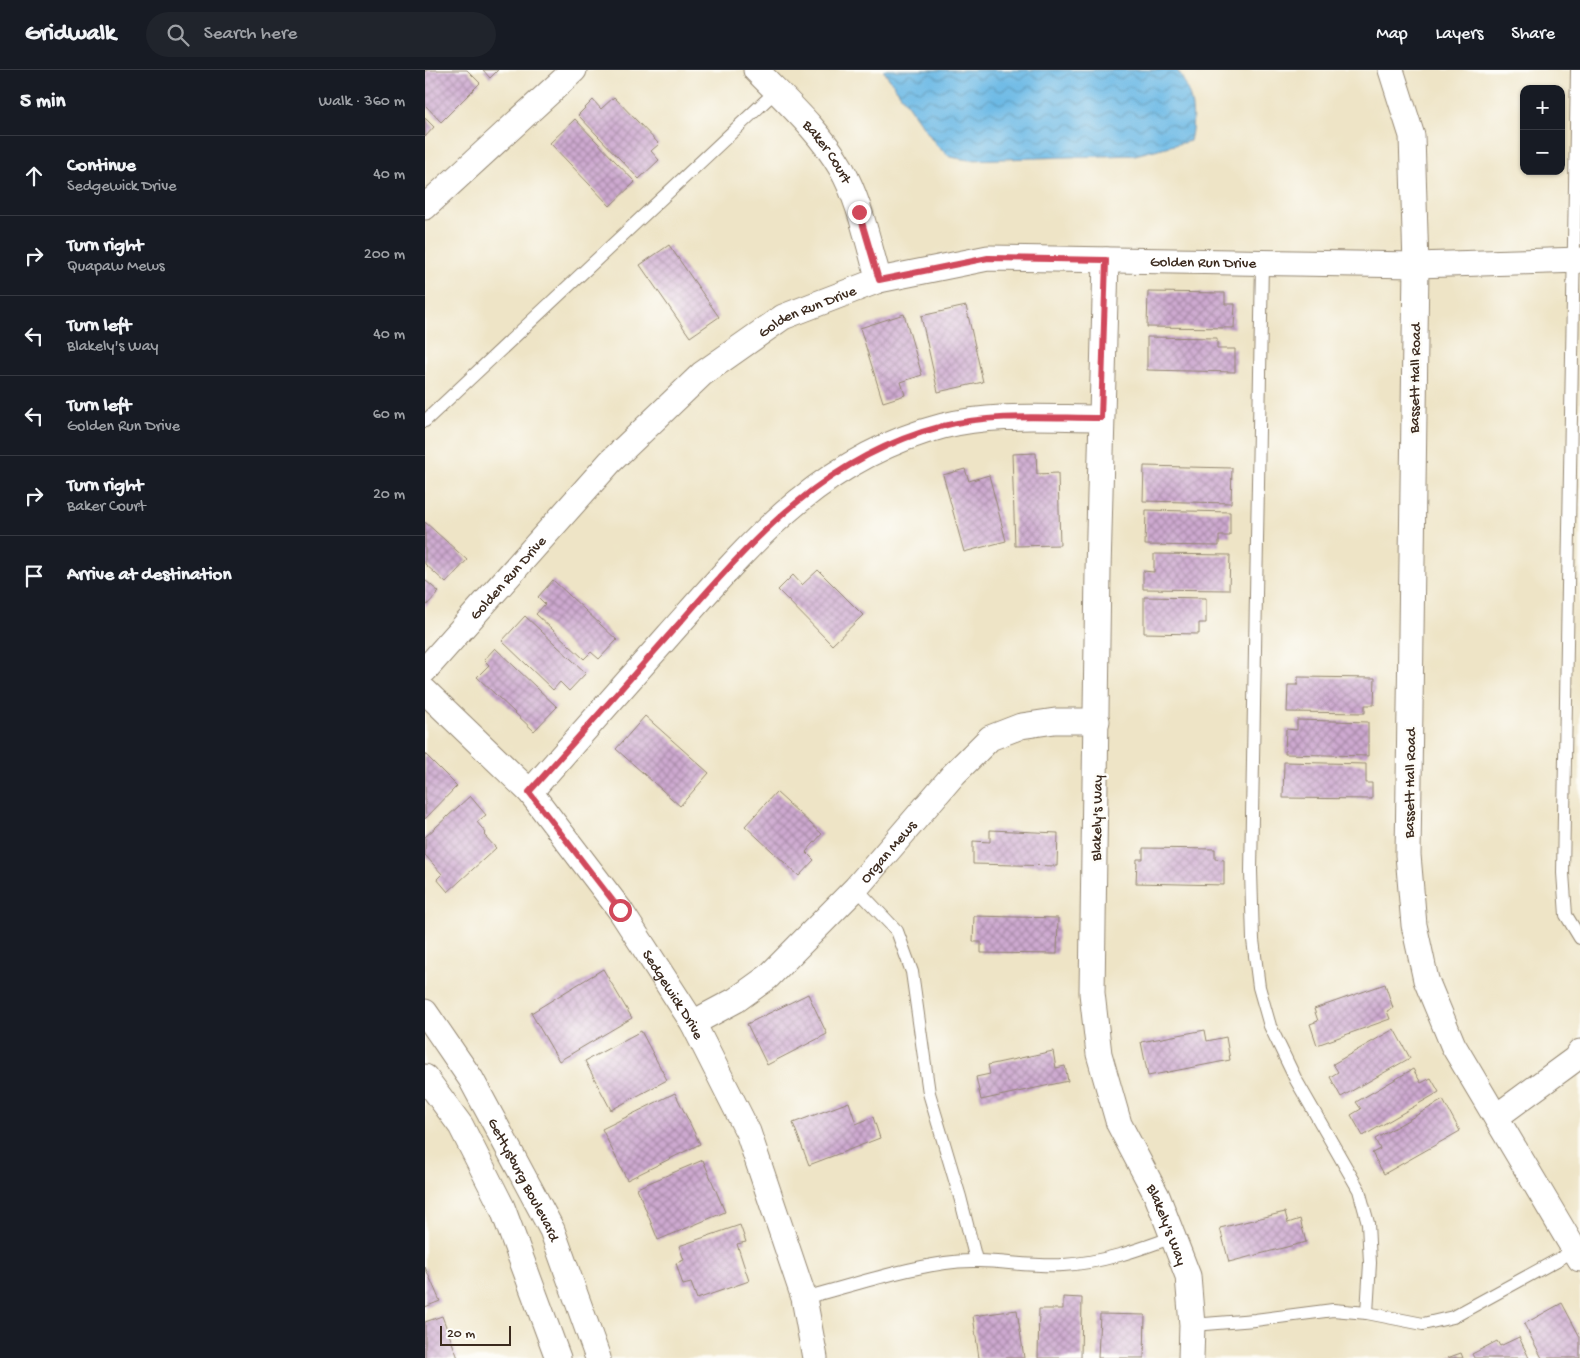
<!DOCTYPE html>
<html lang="en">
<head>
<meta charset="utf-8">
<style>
	:root { --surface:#171b24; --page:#20242c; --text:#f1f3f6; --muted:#9ea1a6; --line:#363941 }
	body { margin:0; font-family:"Gochi Hand",sans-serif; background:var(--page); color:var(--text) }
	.controls { position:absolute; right:15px; top:15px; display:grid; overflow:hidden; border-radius:10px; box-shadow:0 1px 4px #0004 }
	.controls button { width:45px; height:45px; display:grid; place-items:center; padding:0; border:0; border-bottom:1px solid var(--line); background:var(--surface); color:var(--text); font:25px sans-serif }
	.scale { position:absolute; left:15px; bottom:12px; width:71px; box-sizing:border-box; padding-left:5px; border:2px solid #3b2a1e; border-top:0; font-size:14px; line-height:18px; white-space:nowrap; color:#3b2a1e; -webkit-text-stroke:4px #fdfcf7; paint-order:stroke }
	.stop { position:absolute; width:15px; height:15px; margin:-11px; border:4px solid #d1495b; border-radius:50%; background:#fff }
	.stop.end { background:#d1495b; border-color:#fff; box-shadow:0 1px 5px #0008 }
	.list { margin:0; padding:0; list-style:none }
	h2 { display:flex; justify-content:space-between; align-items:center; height:65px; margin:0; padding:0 20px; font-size:21px }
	h2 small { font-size:16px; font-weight:400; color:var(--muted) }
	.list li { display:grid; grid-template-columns:32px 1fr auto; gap:15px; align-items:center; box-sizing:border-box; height:80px; padding:0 20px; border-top:1px solid var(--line) }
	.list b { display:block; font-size:19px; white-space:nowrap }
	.list p { margin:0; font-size:16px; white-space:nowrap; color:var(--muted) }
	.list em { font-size:16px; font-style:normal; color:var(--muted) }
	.icon { flex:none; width:28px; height:28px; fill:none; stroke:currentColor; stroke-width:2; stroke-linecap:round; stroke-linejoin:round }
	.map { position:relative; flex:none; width:1155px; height:1288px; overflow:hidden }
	header { display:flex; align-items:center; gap:30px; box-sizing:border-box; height:70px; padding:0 25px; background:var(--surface); border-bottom:1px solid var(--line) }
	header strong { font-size:24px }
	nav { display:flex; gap:28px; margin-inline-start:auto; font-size:18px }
	.search { width:350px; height:45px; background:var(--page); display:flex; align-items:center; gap:12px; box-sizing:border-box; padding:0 18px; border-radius:28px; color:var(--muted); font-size:19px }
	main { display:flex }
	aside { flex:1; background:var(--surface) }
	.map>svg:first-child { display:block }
	.water { fill:url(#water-waves); stroke:#547282 }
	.building { fill:url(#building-cross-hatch) }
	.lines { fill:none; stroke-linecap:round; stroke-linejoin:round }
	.lane-casing { stroke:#948772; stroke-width:14 }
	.street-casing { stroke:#948772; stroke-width:27 }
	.lane { stroke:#fff; stroke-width:12 }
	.street { stroke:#fff; stroke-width:25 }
	.route { stroke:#d1495b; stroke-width:6 }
	.labels { text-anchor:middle; stroke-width:5; stroke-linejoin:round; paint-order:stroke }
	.street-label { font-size:15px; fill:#3b2a1e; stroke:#fdfcf7 }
</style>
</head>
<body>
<header>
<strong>Gridwalk</strong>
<div class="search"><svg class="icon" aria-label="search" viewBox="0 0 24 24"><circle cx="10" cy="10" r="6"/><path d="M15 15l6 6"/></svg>Search here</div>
<nav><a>Map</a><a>Layers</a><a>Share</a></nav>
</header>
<main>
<aside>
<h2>5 min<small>Walk · 360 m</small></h2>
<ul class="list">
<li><svg class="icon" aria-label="ahead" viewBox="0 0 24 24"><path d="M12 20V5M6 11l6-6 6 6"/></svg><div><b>Continue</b><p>Sedgewick Drive</p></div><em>40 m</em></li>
<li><svg class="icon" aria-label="right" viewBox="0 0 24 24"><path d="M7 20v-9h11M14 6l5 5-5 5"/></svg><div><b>Turn right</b><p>Quapaw Mews</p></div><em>200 m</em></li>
<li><svg class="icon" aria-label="left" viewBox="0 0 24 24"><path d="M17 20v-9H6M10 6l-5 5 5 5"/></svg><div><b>Turn left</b><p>Blakely's Way</p></div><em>40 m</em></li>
<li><svg class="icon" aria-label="left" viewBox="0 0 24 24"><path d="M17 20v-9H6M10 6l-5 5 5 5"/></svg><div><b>Turn left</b><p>Golden Run Drive</p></div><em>60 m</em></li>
<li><svg class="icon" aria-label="right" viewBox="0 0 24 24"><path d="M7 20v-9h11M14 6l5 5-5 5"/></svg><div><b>Turn right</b><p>Baker Court</p></div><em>20 m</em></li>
<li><svg class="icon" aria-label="arrive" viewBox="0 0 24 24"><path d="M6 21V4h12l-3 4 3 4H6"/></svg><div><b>Arrive at destination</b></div></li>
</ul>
</aside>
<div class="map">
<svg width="1155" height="1288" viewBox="0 0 1155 1288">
	<defs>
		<pattern id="water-waves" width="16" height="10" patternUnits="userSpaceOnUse" patternTransform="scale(1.25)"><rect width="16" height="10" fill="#6cb9e5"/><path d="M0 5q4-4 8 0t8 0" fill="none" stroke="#5a97b9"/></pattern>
		<pattern id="building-cross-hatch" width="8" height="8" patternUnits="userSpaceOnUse" patternTransform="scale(1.25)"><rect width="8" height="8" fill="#cda9d0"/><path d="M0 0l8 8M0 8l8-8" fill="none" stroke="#a88aa8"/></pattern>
	</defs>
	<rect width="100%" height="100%" fill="#fdfcf7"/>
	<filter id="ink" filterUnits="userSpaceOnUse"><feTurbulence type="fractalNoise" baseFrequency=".02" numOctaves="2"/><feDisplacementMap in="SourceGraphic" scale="10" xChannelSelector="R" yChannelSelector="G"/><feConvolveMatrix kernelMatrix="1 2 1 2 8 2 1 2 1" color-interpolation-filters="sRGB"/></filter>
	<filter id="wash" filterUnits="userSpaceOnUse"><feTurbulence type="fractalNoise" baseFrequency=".0096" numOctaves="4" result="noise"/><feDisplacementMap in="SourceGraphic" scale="20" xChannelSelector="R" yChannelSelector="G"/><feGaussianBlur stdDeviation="1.12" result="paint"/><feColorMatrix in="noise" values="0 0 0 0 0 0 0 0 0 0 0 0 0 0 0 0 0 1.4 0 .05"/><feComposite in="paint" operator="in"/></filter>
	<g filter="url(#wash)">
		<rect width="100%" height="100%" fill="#eee4c6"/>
		<path class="water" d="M 458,0 L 752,0 C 767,21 771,46 765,71 L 710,85 L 544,90 L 525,87 L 512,76 Z"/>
		<g id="blocks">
			<g class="building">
				<polygon points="0,0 42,0 55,13 16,52 0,35"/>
				<polygon points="58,0 73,0 65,8"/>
				<polygon points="189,27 234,74 226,81 234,90 214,109 153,45 168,30 176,39"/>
				<polygon points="0,48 9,57 0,67"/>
				<polygon points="150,49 210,112 185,136 125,73"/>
				<polygon points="244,175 294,247 265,267 215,195"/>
				<polygon points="723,222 800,223 800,234 810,234 809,258 722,257"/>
				<polygon points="541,236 558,312 513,322 496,246"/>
				<polygon points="479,244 497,305 476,312 480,325 458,332 435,258"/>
				<polygon points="722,267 792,268 792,279 810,279 810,302 722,300"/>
				<polygon points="611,383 612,404 633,403 635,475 590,476 587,384"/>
				<polygon points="719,396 807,398 806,433 718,431"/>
				<polygon points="540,399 544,411 564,405 581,471 539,482 518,405"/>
				<polygon points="721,440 805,442 805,466 794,466 794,476 720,475"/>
				<polygon points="0,452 42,490 21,513 0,494"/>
				<polygon points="729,484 805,485 804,520 718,519 718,501 729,502"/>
				<polygon points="393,500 438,545 407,575 353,520 368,505 377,515"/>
				<polygon points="0,510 14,522 0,537"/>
				<polygon points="128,510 192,570 174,589 166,582 159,589 111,544 120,534 113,527"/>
				<polygon points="719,527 781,528 781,553 774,553 774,564 719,563"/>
				<polygon points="100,546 161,603 144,621 135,612 128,620 77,571"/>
				<polygon points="70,578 132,637 109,661 52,607 64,595 59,590"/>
				<polygon points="873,607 950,608 949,635 940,635 940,643 862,642 863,615 873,615"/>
				<polygon points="220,646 284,703 255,736 191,679"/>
				<polygon points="872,650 943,652 943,686 860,684 861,659 872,660"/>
				<polygon points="0,684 32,716 0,749"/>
				<polygon points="859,692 941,694 941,713 947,713 947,729 858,728"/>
				<polygon points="351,722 397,764 381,782 389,790 374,806 320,756"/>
				<polygon points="45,726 61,745 52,752 61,763 59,765 71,778 23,822 12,809 17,804 0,785 0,767"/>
				<polygon points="565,760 633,763 632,796 548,794 548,771 565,772"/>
				<polygon points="718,778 790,779 790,789 799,790 799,815 711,813 712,789 718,789"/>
				<polygon points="549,846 633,848 632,884 556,883 556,872 548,872"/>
				<polygon points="178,899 207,948 134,991 106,943"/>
				<polygon points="960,914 968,938 962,941 965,949 892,975 885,954 893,951 889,939"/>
				<polygon points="383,924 402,964 342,995 322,954"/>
				<polygon points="969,959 985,988 916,1027 905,1007 913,1002 908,994"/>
				<polygon points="780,960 782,971 801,967 805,990 723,1006 716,972"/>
				<polygon points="216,961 242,1010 186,1040 160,991"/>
				<polygon points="628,981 631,998 640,996 643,1011 556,1030 551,1007 565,1004 563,995"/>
				<polygon points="988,999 996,1013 1006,1008 1014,1022 938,1066 926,1045 936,1039 931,1032"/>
				<polygon points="250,1023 275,1074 202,1110 177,1059"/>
				<polygon points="1018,1030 1035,1061 959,1104 947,1083 955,1079 950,1069"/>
				<polygon points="424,1032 431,1054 448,1047 455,1068 384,1095 368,1053"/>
				<polygon points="278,1090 300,1142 233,1170 212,1118"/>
				<polygon points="860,1142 863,1153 875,1149 881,1172 804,1192 795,1158"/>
				<polygon points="315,1155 321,1172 312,1174 324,1211 272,1229 266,1213 258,1215 251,1193 259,1190 254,1176"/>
				<polygon points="0,1197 15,1231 0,1237"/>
				<polygon points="638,1227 657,1228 656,1288 613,1288 614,1239 638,1239"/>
				<polygon points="1137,1233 1155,1267 1155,1288 1117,1288 1099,1254"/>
				<polygon points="592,1240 599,1288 554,1288 548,1246"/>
				<polygon points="675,1244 720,1245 719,1288 673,1288"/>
				<polygon points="17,1246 33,1288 0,1288 0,1252"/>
				<polygon points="1094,1267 1104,1288 1049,1288 1047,1284 1072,1271 1075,1276"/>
				<polygon points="1036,1283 1038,1288 1022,1288"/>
			</g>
		</g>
	</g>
	<g filter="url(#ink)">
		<use href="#blocks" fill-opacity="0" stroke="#948772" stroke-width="1"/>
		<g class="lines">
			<defs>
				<g id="lane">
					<polyline points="1152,0 1138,803 1141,845 1155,868"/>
					<polyline points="837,193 826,801 828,870 834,917 845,956 871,1010 934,1120 943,1153 945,1193 942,1243"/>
					<polyline points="0,351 351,21"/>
					<polyline points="431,818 472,861 487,902 504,1023 535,1127 551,1190"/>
					<path d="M 379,1228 C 425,1216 472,1200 520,1193 C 559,1187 598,1197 638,1195 C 676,1193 713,1180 748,1167"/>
					<polyline points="767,1255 830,1250 908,1240 942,1243 998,1254 1028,1247 1154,1178"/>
				</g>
				<g id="street">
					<path id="s1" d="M 331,0 C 361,31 394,60 416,98 C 435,131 443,173 454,210"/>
					<polyline points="966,0 987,66 991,195 983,785 989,855 1001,910 1028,975 1155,1189"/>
					<polyline points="0,137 149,0"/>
					<path id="s2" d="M 681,190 L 673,501 L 667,923 L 674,984 L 694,1054 L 732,1126 L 763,1206 L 767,1255 L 766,1288"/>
					<path id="s3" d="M 0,600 L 185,392 L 277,304 L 358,247 L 454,210 L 563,188 L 991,195 L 1155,190"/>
					<path id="s4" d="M 0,621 L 105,722 L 195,840 L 268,953 L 323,1062 L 379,1228 L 390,1288"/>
					<path d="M 105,722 C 151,670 197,618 243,566 C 324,475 394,388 518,356 C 569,343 624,348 676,348"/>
					<path id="s5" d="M 0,942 L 46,1009 L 127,1160 L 173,1288"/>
					<path id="s6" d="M 268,953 L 311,930 L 343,907 L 431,818 L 529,704 L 565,668 L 596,656 L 630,651 L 672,651"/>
					<polyline points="0,1007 36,1056 77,1137 133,1288"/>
					<polyline points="1071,1047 1150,989 1155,982"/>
				</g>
			</defs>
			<use href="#lane" class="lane-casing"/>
			<use href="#street" class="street-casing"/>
			<use href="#lane" class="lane"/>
			<use href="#street" class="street"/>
		</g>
	</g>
	<g class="lines" filter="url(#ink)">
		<path class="route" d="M 195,840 L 104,722 C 151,670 197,618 243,566 C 323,475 394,388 518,356 C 569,343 624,348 676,348 L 681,190 L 563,188 L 454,210 L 434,142"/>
	</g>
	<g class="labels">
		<g class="street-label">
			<text dy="5" stroke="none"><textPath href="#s1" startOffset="109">Baker Court</textPath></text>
			<text dy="5" stroke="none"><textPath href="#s3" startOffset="934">Golden Run Drive</textPath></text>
			<text dy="5" stroke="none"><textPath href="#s3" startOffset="529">Golden Run Drive</textPath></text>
			<text transform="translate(989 308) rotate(-89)" y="5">Bassett Hall Road</text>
			<text dy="5" stroke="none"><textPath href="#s3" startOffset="124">Golden Run Drive</textPath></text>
			<text transform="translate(984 713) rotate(-89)" y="5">Bassett Hall Road</text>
			<text transform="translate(671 748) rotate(-89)" y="5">Blakely's Way</text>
			<text dy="5" stroke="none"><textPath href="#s6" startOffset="262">Organ Mews</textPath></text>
			<text dy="5" stroke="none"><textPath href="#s4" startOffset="394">Sedgewick Drive</textPath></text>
			<text dy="5" stroke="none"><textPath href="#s5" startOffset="195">Gettysburg Boulevard</textPath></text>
			<text dy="5" stroke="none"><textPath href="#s2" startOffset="979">Blakely's Way</textPath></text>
		</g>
	</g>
</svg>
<div class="controls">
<button>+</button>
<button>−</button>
</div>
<div class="scale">20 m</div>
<div class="stop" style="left:195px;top:840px"></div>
<div class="stop end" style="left:434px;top:142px"></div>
</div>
</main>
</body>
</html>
